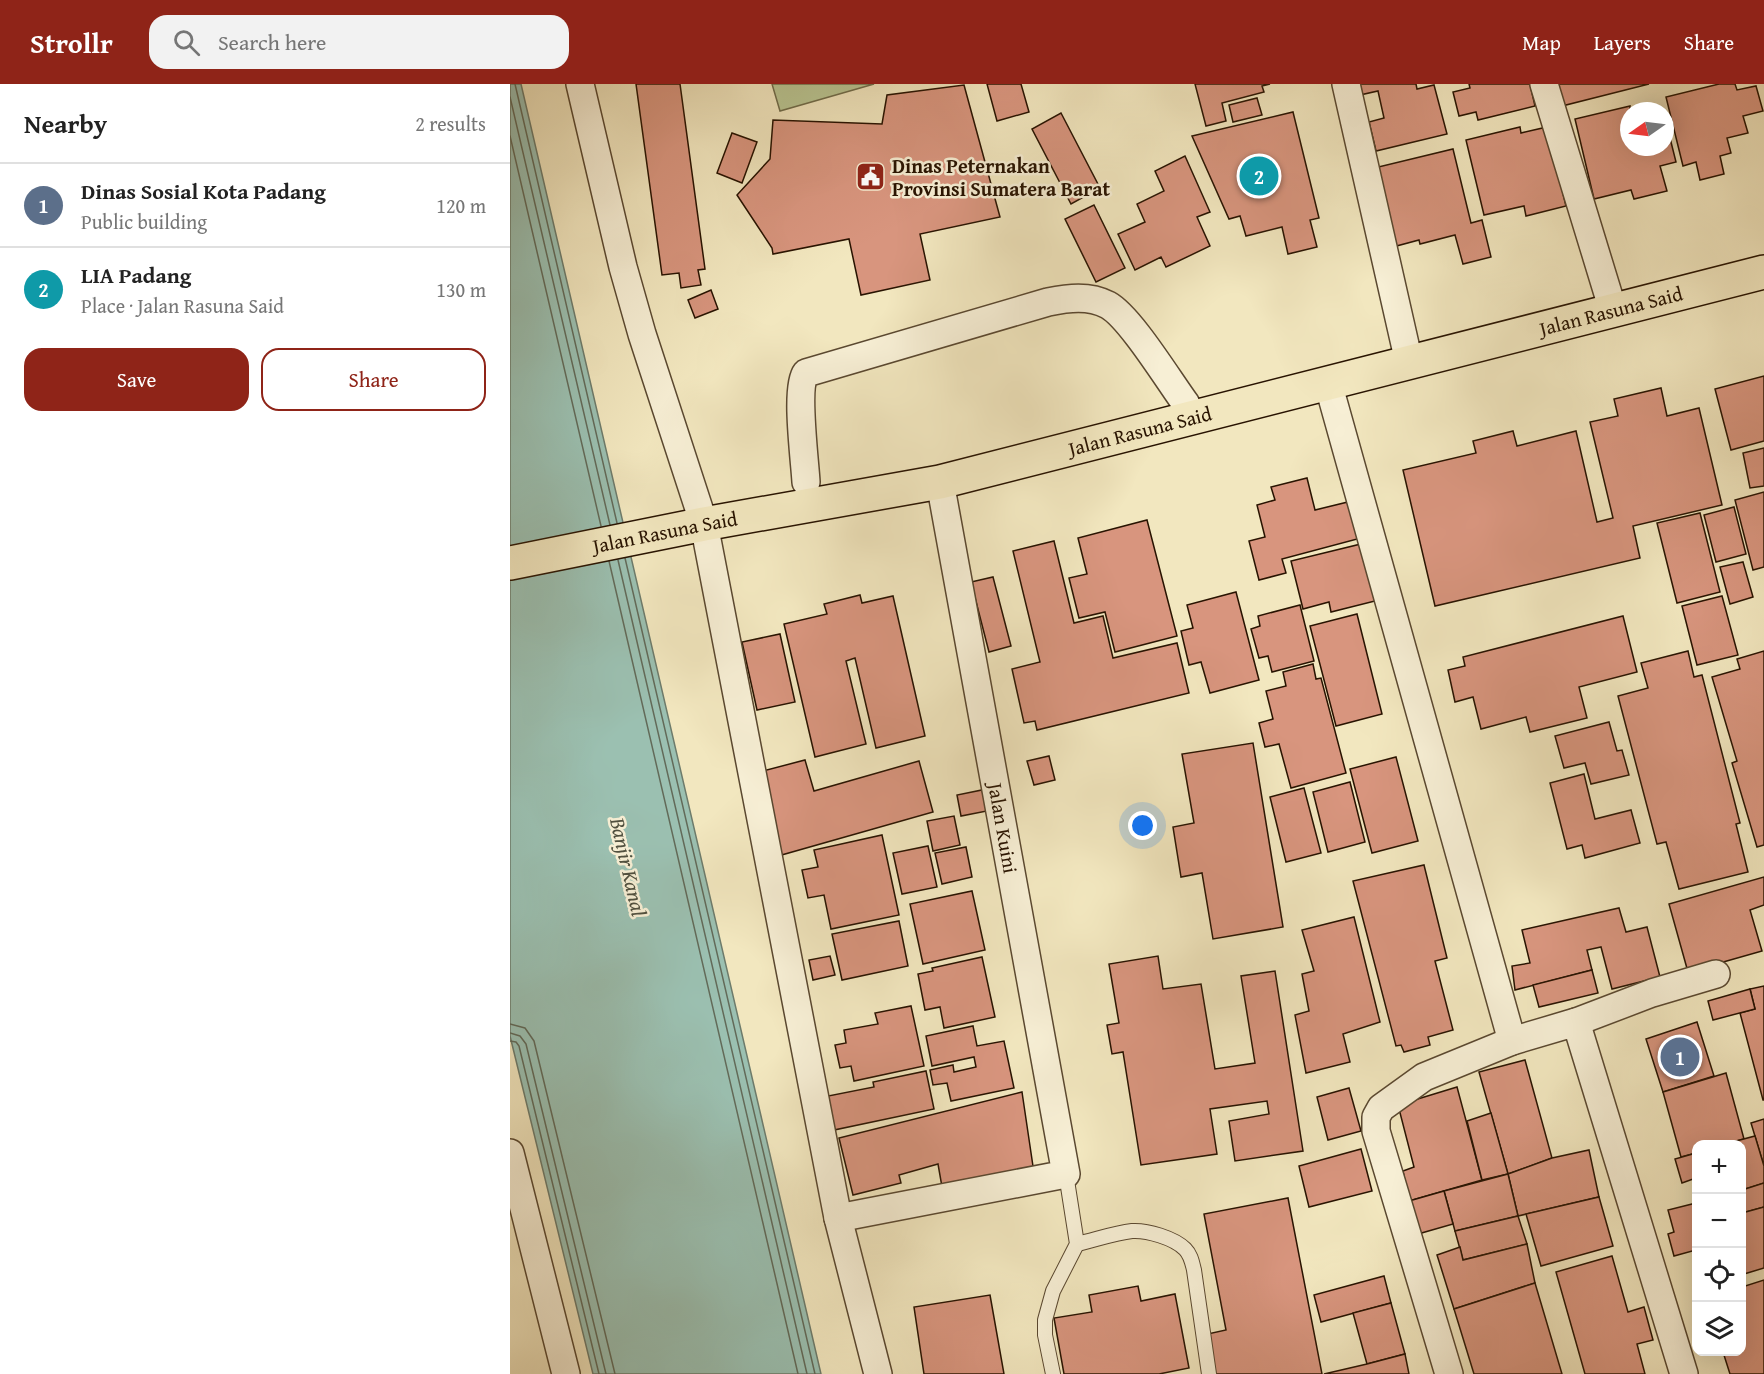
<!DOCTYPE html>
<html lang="en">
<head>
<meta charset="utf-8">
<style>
	:root { --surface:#fff; --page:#f2f2f2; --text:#222; --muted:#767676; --line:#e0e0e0; --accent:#8f2418 }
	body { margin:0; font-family:"Gentium Book Plus",serif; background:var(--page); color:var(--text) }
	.controls { position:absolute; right:18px; bottom:18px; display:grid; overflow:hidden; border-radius:12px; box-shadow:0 6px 24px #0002 }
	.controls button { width:54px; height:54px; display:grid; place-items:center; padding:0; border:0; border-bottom:2px solid var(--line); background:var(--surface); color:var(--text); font:30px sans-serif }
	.compass { position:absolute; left:1110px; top:18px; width:54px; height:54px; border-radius:50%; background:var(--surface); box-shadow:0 6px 24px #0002; rotate:256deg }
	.you { position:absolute; left:633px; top:742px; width:21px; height:21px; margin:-15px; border:4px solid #fff; border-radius:50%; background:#1a73e8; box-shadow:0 0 0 9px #1a73e833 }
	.badge { display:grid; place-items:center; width:39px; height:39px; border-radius:50%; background:var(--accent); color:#fff; font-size:20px; font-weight:700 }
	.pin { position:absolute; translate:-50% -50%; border:3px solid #fff; box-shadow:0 2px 6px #0006 }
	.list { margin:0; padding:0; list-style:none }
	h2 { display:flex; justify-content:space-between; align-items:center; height:78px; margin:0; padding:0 24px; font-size:26px }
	h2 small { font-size:20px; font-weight:400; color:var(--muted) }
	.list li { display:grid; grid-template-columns:39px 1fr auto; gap:18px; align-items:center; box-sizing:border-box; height:84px; padding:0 24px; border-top:2px solid var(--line) }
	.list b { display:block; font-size:22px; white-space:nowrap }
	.list p { margin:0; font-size:20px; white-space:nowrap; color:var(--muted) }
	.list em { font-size:20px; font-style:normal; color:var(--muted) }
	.actions { display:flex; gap:12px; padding:18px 24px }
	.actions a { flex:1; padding:14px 0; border:2px solid var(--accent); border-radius:18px; text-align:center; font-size:21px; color:var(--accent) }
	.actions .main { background:var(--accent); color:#fff }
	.icon { flex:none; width:33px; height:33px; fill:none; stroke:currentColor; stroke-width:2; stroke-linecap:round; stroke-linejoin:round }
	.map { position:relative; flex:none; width:1254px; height:1290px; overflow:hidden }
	header { display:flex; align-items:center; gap:36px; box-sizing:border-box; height:84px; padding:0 30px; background:var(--accent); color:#fff }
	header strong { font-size:28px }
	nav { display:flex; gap:33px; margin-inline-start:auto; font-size:21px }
	.search { width:420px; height:54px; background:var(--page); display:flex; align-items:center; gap:15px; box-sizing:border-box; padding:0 21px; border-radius:18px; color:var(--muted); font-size:22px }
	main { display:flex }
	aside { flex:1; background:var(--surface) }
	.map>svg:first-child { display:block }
	.green { fill:#b9c592; stroke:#706c4a; stroke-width:1.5 }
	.water { fill:#9bc0b1; stroke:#6d7b6b; stroke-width:1.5 }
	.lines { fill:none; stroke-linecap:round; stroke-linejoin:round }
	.shore { stroke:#626a59; stroke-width:1.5 }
	.building { fill:#d8957e; stroke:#281301; stroke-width:1.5 }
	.service-casing { stroke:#5a4830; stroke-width:16 }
	.minor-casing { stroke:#5a4830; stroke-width:30 }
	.primary-casing { stroke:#281301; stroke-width:36 }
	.service { stroke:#f7efd5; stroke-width:14 }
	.minor { stroke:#f7efd5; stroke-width:27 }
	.primary { stroke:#f2e7bf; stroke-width:33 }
	.labels { text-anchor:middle; stroke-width:5; stroke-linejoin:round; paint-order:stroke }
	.poi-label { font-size:20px; font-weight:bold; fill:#281301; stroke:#f7efd5; text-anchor:start }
	.street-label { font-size:20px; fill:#281301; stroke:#f7efd5 }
	.water-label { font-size:21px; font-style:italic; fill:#50503f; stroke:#f7efd5 }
</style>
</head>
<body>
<header>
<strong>Strollr</strong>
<div class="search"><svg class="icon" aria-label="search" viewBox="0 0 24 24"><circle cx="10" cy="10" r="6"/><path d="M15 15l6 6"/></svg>Search here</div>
<nav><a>Map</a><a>Layers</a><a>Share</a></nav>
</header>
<main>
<aside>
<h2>Nearby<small>2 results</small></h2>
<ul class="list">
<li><span class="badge" style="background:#5c6f8a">1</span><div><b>Dinas Sosial Kota Padang</b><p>Public building</p></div><em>120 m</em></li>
<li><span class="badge" style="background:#0f9aa8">2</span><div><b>LIA Padang</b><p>Place · Jalan Rasuna Said</p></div><em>130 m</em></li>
</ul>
<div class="actions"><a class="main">Save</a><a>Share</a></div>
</aside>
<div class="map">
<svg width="1254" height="1290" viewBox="0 0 1254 1290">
	<rect width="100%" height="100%" fill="#f2e7bf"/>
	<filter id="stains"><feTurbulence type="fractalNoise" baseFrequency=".00333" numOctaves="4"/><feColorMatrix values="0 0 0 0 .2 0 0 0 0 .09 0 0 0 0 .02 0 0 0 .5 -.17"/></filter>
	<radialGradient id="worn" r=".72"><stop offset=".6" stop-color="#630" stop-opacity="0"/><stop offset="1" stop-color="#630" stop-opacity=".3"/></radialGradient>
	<polygon class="green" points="262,0 364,0 270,27"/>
	<polygon class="water" points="0,0 11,0 311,1290 83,1290 0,952"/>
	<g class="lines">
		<g class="shore">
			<polyline points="5,0 107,439"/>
			<polyline points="0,13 100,441"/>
			<polyline points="0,52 91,442"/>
			<polyline points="115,474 305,1290"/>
			<polyline points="108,476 297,1290"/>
			<polyline points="99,477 288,1290"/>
			<polyline points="0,940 15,944 24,957 105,1290"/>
			<polyline points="0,949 10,952 16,960 96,1290"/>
			<polyline points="0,957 6,958 9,962 89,1290"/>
		</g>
	</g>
	<g class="building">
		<polygon points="126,0 170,0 195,185 188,186 191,201 171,204 169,189 152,191"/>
		<polygon points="477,0 511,0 519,28 487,37"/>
		<polygon points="685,0 760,0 752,2 754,8 712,19 716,37 696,42"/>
		<polygon points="838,0 906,0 907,5 924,1 937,50 866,67 859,38 874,34 868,7 841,13"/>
		<polygon points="959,0 1020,0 1025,22 968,36 966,28 949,32 943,8 960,4"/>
		<polygon points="1041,0 1139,0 1048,23"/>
		<polygon points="1209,0 1225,0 1227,6 1246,2 1253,27 1233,32 1238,49 1217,54 1221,69 1210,72 1214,90 1190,96 1186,78 1173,82 1156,13"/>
		<polygon points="454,1 490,133 410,150 420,196 351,211 339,155 263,170 262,164 227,111 260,75 263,36 372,40 377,11"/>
		<polygon points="747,14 752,31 723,38 719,21"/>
		<polygon points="1120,22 1119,63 1155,63 1155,34 1166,78 1150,82 1157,107 1124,115 1121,106 1084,115 1065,35"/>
		<polygon points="783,28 809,134 800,136 807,163 778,170 772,143 736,152 730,132 719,135 682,52"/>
		<polygon points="551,29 590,104 561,120 522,45"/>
		<polygon points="1010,43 1011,49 1037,43 1056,122 1016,132 1014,122 974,131 956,56"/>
		<polygon points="222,49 247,58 232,99 207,89"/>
		<polygon points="943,65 961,139 972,136 981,173 953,180 945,151 910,160 909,156 879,164 860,85"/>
		<polygon points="675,72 700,128 687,133 700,162 656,183 651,173 625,186 608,150 635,138 627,120 654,107 645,87"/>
		<polygon points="584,121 615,184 586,198 555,135"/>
		<polygon points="201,206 208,225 185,234 178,216"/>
		<polygon points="1254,292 1254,357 1221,366 1205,305"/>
		<polygon points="1151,304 1157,332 1189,324 1212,421 1123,442 1130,474 925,522 893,386 966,369 963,357 1003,347 1007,362 1066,347 1087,438 1103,434 1080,338 1108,332 1104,315"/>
		<polygon points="1254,364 1254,402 1240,404 1233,369"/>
		<polygon points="797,394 805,426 842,417 851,454 772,475 776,489 749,496 739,457 755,453 747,421 765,416 761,403"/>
		<polygon points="1254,408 1254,483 1243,486 1225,416"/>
		<polygon points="1224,423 1236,470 1206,478 1194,431"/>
		<polygon points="1190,429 1210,508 1167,519 1147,439"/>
		<polygon points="637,436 667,552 605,568 595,528 569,534 559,494 577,490 568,454"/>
		<polygon points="544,457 564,539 593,532 603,574 667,559 679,609 527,646 525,637 514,639 502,585 530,578 503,467"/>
		<polygon points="855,459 869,516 821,528 819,518 793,525 781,477"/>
		<polygon points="1233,478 1243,513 1220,520 1210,483"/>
		<polygon points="483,493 501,562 479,568 461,498"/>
		<polygon points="726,508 749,596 700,609 691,578 679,581 671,547 683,544 677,521"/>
		<polygon points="350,511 352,519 383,512 415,652 366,664 345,574 336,577 356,660 305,673 274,540 317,530 314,520"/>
		<polygon points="1212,512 1228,571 1187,581 1172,522"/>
		<polygon points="790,521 804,577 762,588 758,572 749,574 741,545 750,542 748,532"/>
		<polygon points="847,530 872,630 826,642 800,542"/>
		<polygon points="1113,532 1127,588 1069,603 1077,634 1020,648 1016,633 971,645 963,613 945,618 938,586 955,582 953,573"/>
		<polygon points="270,550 285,618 247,626 232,558"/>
		<polygon points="1178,567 1184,593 1192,591 1230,739 1226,740 1238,788 1169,805 1156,758 1147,760 1108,612 1138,604 1131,579"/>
		<polygon points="1254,567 1254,761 1247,763 1222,679 1227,677 1202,593 1230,585 1227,575"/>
		<polygon points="803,580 806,595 811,594 836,689 781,704 769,660 755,663 749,639 763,635 756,607 776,602 773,588"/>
		<polygon points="1099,638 1107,667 1112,666 1119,691 1081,700 1075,679 1054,684 1045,652"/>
		<polygon points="743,659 773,843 703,855 692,789 671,793 663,743 684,739 672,670"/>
		<polygon points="539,672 545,696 524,701 517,677"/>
		<polygon points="886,673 908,757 862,769 840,685"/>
		<polygon points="295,676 304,707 409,677 423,728 268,772 245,689"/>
		<polygon points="1074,690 1085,735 1121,726 1130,759 1075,774 1072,761 1057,765 1040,699"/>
		<polygon points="840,698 855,758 818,768 803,708"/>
		<polygon points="794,704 811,769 776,778 760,713"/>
		<polygon points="472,706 477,727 451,732 447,711"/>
		<polygon points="444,732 450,761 423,767 417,737"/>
		<polygon points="372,751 389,831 321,845 314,811 298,814 292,786 308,783 304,766"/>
		<polygon points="418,762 427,803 392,810 383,769"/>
		<polygon points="456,763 462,793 432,800 425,769"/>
		<polygon points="914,781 937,874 925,877 943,946 918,953 920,961 894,968 891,961 886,962 843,797"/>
		<polygon points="1254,793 1254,821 1240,826 1252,867 1178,888 1159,820"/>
		<polygon points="462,807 475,866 413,880 400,820"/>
		<polygon points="1109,824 1116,848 1137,843 1150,893 1102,905 1091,863 1077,866 1082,886 1005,906 1002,882 1020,879 1012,846"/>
		<polygon points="844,833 870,938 833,950 840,978 796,989 785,931 799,927 792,890 804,887 792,846"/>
		<polygon points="389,837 398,882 332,896 322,850"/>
		<polygon points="320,872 325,891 303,896 299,876"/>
		<polygon points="648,872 653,905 691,900 705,985 745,979 731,892 765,887 793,1067 725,1077 719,1037 759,1030 757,1017 700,1025 707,1070 631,1081 613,968 602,970 597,941 609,939 599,880"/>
		<polygon points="472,873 485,933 434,944 430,923 415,926 408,890 423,887 422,884"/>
		<polygon points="1082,886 1088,909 1029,923 1023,901"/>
		<polygon points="1254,902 1254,1016 1253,1016 1230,929 1245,925 1240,905"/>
		<polygon points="1240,905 1245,925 1203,936 1198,917"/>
		<polygon points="401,922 414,982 344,997 341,982 330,984 325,961 336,959 334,946 368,940 365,929"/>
		<polygon points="1187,938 1204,992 1153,1008 1136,955"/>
		<polygon points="463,942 467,962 494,957 504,1004 441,1017 437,999 423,1001 420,986 443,981 444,988 466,983 464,973 422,982 416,952"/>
		<polygon points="1015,976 1042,1074 998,1090 969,988"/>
		<polygon points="416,987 424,1025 324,1046 318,1012 364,1003 363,998"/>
		<polygon points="1216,989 1234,1055 1215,1060 1186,1060 1186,1069 1171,1073 1153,1008"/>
		<polygon points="947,1003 972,1096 899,1117 893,1087 904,1083 888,1021"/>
		<polygon points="839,1004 851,1047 818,1056 807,1013"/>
		<polygon points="512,1008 524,1089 432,1103 428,1080 389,1091 391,1099 343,1111 329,1054"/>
		<polygon points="981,1029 998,1090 972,1096 957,1037"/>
		<polygon points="1254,1035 1254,1082 1241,1039"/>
		<polygon points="1245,1052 1254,1082 1254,1099 1232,1106 1232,1060 1215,1060"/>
		<polygon points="851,1065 862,1107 799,1123 789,1082"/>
		<polygon points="1079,1066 1089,1113 1008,1132 998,1090 1042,1074"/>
		<polygon points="1186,1069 1186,1094 1172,1099 1165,1075"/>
		<polygon points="998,1090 1008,1132 945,1147 934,1107"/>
		<polygon points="1254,1099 1254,1123 1232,1129 1232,1106"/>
		<polygon points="934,1107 943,1140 908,1150 899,1117"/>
		<polygon points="1089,1113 1103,1162 1031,1182 1016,1130"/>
		<polygon points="778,1114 812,1290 701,1290 693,1251 716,1246 694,1130"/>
		<polygon points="1186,1119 1186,1166 1164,1172 1158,1150 1164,1148 1158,1126"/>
		<polygon points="1254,1123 1254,1184 1234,1190 1232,1182 1232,1129"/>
		<polygon points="1008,1132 1017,1160 953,1176 945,1147"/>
		<polygon points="1017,1160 1025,1199 944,1225 927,1171 950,1163 953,1176"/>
		<polygon points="1102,1172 1118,1228 1134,1223 1143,1256 1127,1260 1135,1290 1075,1290 1046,1188"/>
		<polygon points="874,1192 881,1219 811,1238 804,1211"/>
		<polygon points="1254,1196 1254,1290 1220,1290 1213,1268 1232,1268 1232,1203"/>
		<polygon points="1025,1199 1052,1290 964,1290 944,1225"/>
		<polygon points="628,1202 631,1217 665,1210 679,1284 649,1290 554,1290 544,1234 582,1228 579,1211"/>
		<polygon points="480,1211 494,1290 414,1290 404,1223"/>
		<polygon points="881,1219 895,1270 857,1280 843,1229"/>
		<polygon points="895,1270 899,1290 814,1290 857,1280"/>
	</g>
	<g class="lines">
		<defs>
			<g id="service">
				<path d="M 567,1160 C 585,1156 604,1149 622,1147 C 637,1146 664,1154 675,1165 C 681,1171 682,1178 684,1186 L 699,1290"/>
				<polyline points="543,1290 535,1251 535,1236 543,1207 567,1160 556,1090"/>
			</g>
			<g id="minor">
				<polyline points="70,0 113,183 132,250 194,440 328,1134 368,1290"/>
				<polyline points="836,0 899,278"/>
				<polyline points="1034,0 1103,226"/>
				<polyline points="818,299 1002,957"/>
				<path d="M 296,398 C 295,378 285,303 296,289 L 538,218 C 558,214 579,211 598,221 C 620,233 659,297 676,320"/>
				<polyline points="1066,938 1142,909 1206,890"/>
				<polyline points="0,1069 56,1290"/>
				<polyline points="328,1134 556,1090 430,398"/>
				<polyline points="939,1290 866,1047 866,1033 871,1024 914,993 1002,957 1066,938 1174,1290"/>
			</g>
			<g id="primary">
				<path id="s1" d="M 0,479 L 194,440 L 430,398 L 1254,188"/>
			</g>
		</defs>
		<use href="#service" class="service-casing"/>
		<use href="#minor" class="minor-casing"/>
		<use href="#primary" class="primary-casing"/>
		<use href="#service" class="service"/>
		<use href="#minor" class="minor"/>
		<use href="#primary" class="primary"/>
	</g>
	<defs>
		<symbol id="civic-square" viewBox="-11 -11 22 22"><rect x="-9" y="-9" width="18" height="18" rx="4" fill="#8f2418" stroke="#f7efd5"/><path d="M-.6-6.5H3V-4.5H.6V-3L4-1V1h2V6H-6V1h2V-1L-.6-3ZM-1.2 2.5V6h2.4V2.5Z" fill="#fff"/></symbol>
	</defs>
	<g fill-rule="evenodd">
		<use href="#civic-square" x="344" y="76" width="33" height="33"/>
	</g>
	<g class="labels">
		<g class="poi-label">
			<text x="382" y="89">Dinas Peternakan<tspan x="382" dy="23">Provinsi Sumatera Barat</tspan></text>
		</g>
		<g class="street-label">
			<text dy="7" stroke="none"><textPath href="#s1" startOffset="1130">Jalan Rasuna Said</textPath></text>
			<text dy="7" stroke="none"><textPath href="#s1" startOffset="644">Jalan Rasuna Said</textPath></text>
			<text dy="7" stroke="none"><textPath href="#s1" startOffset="158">Jalan Rasuna Said</textPath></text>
			<text transform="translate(493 744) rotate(80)" y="7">Jalan Kuini</text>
		</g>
		<g class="water-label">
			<text transform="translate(118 783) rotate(77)" y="7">Banjir Kanal</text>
		</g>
	</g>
	<rect width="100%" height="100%" filter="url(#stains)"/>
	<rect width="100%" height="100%" fill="url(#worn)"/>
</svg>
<div class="controls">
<button>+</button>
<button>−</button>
<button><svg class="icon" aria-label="locate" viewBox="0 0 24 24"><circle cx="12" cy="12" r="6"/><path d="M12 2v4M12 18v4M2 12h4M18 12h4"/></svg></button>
<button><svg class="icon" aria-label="layers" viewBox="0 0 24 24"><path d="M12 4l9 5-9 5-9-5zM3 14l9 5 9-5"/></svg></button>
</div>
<svg class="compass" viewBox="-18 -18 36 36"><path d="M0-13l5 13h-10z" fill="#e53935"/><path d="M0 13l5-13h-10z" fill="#767676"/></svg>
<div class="you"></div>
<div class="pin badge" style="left:1170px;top:973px;background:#5c6f8a">1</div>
<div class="pin badge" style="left:749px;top:92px;background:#0f9aa8">2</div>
</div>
</main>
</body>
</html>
